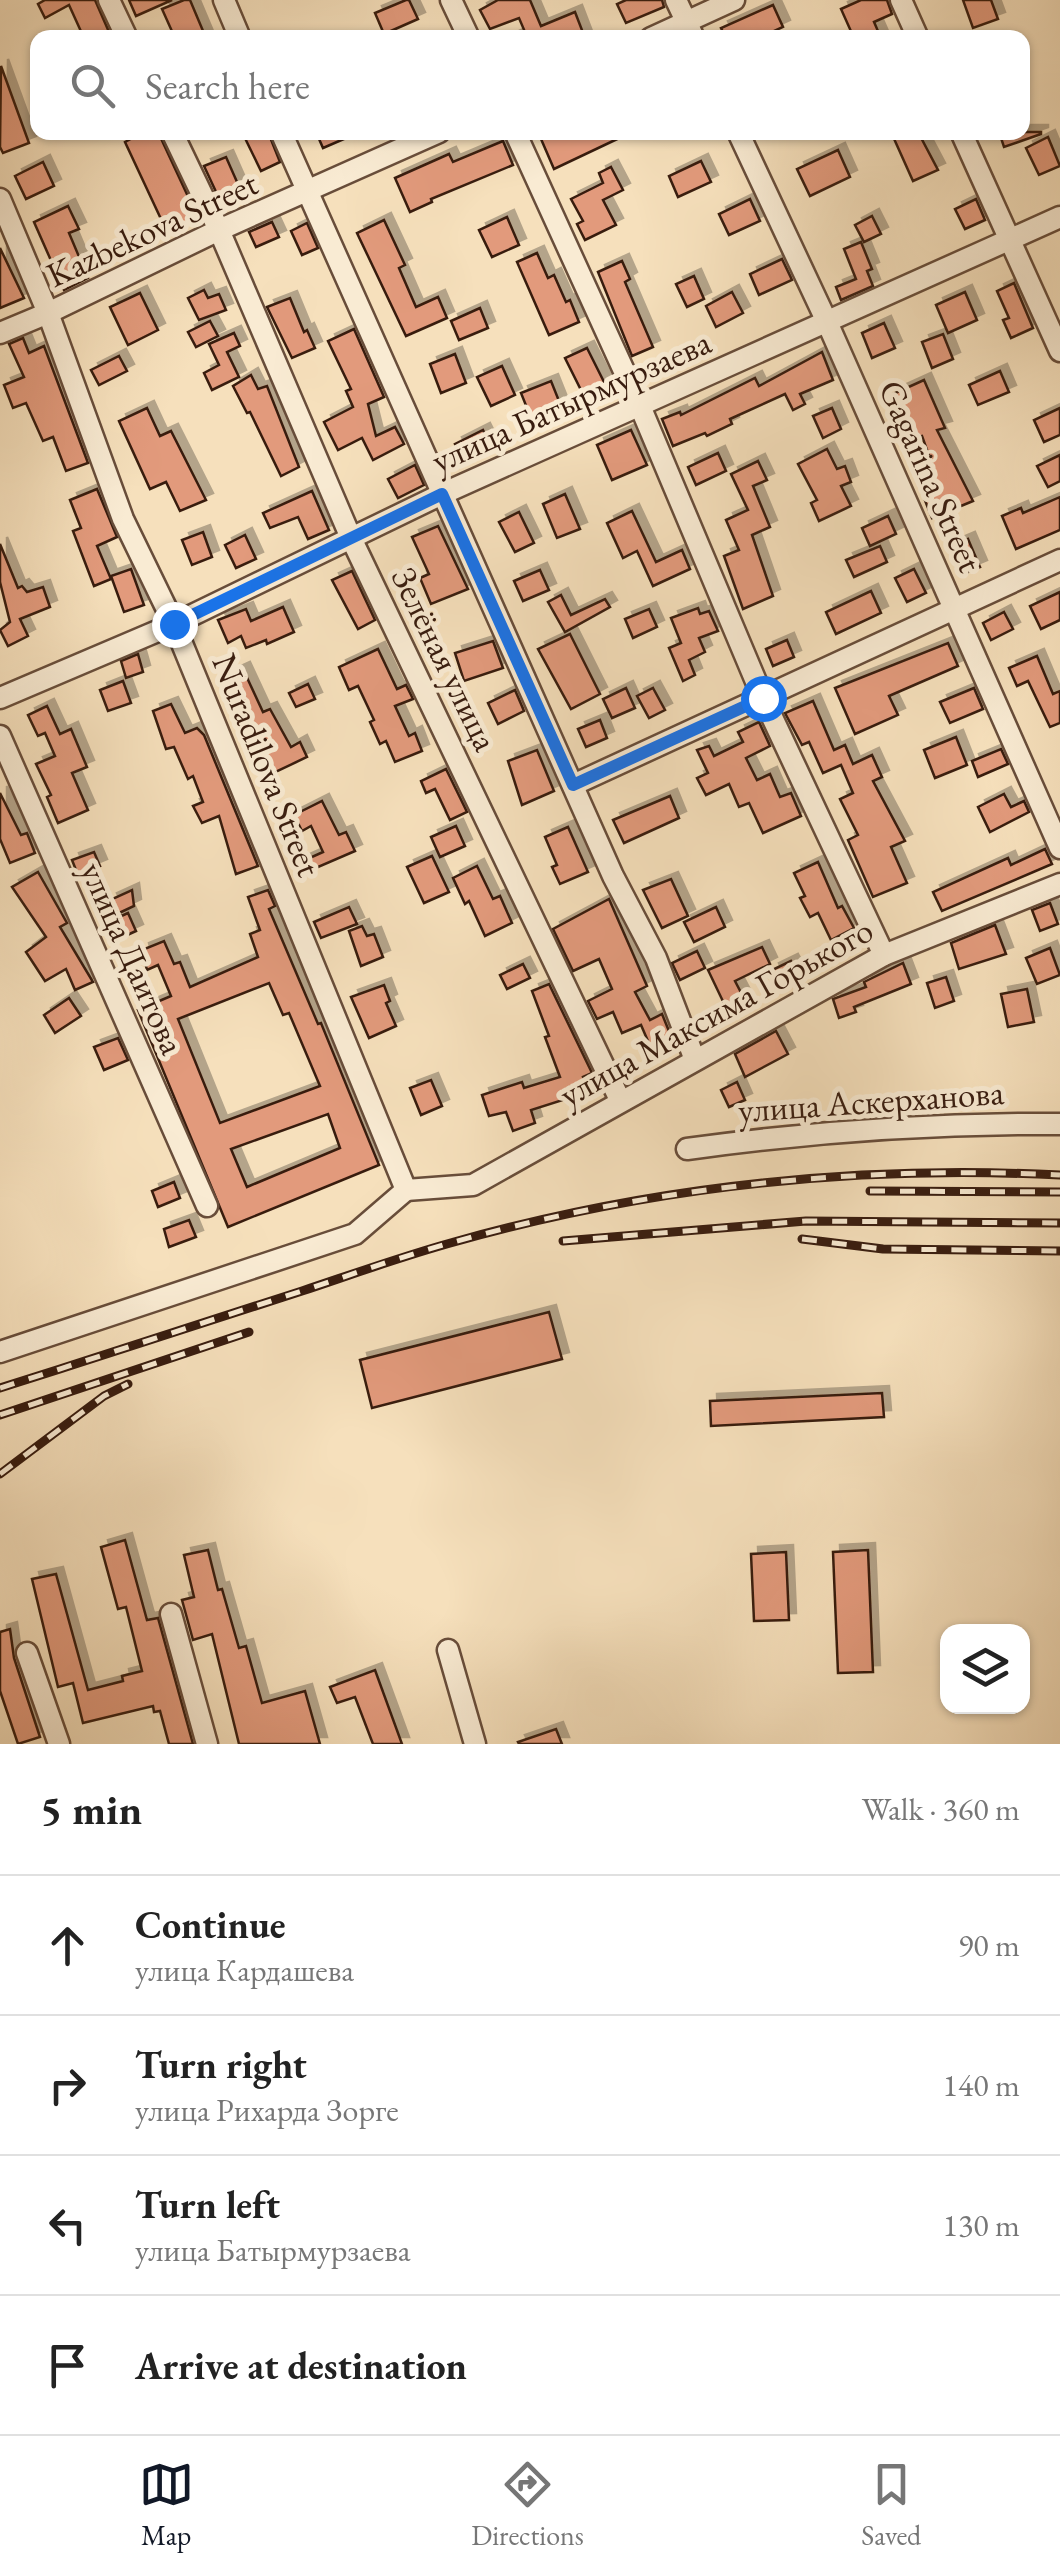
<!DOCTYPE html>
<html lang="en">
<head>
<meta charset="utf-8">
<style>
	:root { --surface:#fff; --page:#f2f2f2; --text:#222; --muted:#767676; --line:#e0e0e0; --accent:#111827 }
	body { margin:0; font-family:"EB Garamond",serif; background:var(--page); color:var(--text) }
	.controls { position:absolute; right:30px; bottom:30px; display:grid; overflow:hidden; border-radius:20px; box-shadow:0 2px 8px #0004 }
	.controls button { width:90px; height:90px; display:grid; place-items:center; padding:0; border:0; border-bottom:2px solid var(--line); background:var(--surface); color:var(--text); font:50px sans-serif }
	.stop { position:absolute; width:30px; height:30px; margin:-22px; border:8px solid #1a73e8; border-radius:50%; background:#fff }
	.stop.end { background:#1a73e8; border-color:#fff; box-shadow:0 2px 10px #0008 }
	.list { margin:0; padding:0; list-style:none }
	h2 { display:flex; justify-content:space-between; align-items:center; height:130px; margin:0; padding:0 40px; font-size:42px }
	h2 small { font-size:32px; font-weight:400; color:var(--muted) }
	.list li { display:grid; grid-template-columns:65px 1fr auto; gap:30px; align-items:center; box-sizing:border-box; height:140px; padding:0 40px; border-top:2px solid var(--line) }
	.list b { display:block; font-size:38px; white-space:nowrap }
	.list p { margin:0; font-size:32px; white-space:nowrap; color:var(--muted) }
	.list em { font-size:32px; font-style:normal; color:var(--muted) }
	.icon { flex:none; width:55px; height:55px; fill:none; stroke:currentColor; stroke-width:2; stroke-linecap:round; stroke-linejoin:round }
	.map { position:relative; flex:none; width:1060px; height:1744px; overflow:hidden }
	.search { position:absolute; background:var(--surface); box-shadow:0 2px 8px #0004; left:30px; right:30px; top:30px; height:110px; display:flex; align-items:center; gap:25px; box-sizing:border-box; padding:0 35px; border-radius:20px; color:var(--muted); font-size:38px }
	.sheet { height:690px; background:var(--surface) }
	nav { display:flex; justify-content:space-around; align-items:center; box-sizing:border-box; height:140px; border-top:2px solid var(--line); background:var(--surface); font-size:28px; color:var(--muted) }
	nav a { display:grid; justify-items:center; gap:5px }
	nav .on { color:var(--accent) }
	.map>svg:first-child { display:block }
	.building { fill:#e29a7c; stroke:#381c0f; stroke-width:2.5; fill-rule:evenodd; filter:url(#shadow) }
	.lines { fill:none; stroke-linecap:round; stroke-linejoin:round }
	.minor-casing { stroke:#684d3a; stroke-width:25 }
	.minor { stroke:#f9ebd3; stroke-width:20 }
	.rail-casing { stroke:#381c0f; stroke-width:9 }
	.rail { stroke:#f9ebd3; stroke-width:5; stroke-dasharray:15; stroke-linecap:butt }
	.route { stroke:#1a73e8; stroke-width:12 }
	.labels { text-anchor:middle; stroke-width:10; stroke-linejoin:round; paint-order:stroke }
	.street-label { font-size:35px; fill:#381c0f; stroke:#f9ebd3 }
</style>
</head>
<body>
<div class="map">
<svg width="1060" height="1744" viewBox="0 0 1060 1744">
	<defs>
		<filter id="shadow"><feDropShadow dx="7" dy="-7" stdDeviation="0" flood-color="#0004"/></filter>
	</defs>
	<rect width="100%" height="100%" fill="#f6e0bc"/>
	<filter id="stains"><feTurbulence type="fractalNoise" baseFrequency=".002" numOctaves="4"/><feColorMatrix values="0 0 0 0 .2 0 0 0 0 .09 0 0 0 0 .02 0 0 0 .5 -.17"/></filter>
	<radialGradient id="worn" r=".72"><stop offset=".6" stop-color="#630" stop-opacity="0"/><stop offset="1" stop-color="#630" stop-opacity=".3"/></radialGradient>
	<g class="building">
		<polygon points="45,0 95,0 109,32 96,38 84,38 69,5 45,18 38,4"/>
		<polygon points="129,0 172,0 136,16"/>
		<polygon points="184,0 190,0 206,38 175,38 162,9"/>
		<polygon points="406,0 409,0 418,19 384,34 375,13"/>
		<polygon points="498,0 530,0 541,26 575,12 585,38 512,38 525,32 519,18 490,29 480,10"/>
		<polygon points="626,0 662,0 664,7 626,23 617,4"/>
		<polygon points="861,0 887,0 892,14 874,22 881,38 854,38 841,9"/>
		<polygon points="963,0 991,0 998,19 973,28"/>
		<polygon points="773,5 783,27 759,38 726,38 721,28"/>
		<polygon points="1,66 29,143 3,153 0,147"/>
		<polygon points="144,132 158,132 198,218 168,234 125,142"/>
		<polygon points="242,132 268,132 280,162 261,171"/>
		<polygon points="316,132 360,132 323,148"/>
		<polygon points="538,132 632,132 554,169"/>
		<polygon points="891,132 918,132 938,170 913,181"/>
		<polygon points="999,132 1041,132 1041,134 1004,147"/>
		<polygon points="1048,137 1060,166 1039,175 1026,148"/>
		<polygon points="503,141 513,165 431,199 432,202 410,212 395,178 449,154 453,162"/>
		<polygon points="838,150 850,177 810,196 797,169"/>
		<polygon points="226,157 245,200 224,209 204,166"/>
		<polygon points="701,161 711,182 678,197 669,176"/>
		<polygon points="43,162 54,186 26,199 15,176"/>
		<polygon points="611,167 623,190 603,200 616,225 585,240 577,224 583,221 571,199 603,183 599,173"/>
		<polygon points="750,199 760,221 729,235 719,214"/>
		<polygon points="976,199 985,220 965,229 955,209"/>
		<polygon points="68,206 79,229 69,233 88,278 64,290 34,222"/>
		<polygon points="872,216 881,234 864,242 855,225"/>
		<polygon points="507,217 519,245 492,257 479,230"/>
		<polygon points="384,220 405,265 399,268 416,307 438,297 447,318 406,336 357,233"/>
		<polygon points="272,222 279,237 256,247 249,232"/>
		<polygon points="307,223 318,248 302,255 291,231"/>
		<polygon points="861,242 872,269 867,271 873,286 841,300 836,287 856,279 844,249"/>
		<polygon points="0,248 24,298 0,308"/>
		<polygon points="537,253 548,278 554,275 566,302 570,300 579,322 549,335 517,262"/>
		<polygon points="782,259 792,280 759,295 750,274"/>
		<polygon points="622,261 630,279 625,282 653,347 632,356 598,272"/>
		<polygon points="694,276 704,299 687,307 676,284"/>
		<polygon points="1014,283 1033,328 1011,338 1003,320 1009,318 997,291"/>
		<polygon points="204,290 208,298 219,294 226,310 199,320 188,298"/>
		<polygon points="732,292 743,313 716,327 706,306"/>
		<polygon points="965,292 977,320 948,333 936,305"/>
		<polygon points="140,293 158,330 128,345 110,307"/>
		<polygon points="290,298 304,332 307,330 315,348 292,358 267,307"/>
		<polygon points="480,308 488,328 459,340 451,321"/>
		<polygon points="210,321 218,336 196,347 188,332"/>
		<polygon points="884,323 895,348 872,358 862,333"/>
		<polygon points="354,329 384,397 368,404 376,436 395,427 404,444 373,460 362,438 338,450 324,422 353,407 346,391 351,389 328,341"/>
		<polygon points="234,333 240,346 227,352 239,377 212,390 204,373 219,365 209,344"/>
		<polygon points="943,334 953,359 932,368 922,342"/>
		<polygon points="23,338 29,353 44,346 88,463 66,471 53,437 43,441 26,403 13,408 4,385 24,377 9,344"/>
		<polygon points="587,348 607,388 585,398 565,358"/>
		<polygon points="822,352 833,380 800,394 805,404 793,410 785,394 730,419 732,424 707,436 705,433 673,446 662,419 680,412 681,415 755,378 759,386"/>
		<polygon points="455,354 466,383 441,393 430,364"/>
		<polygon points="119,356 127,371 99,385 91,370"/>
		<polygon points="502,366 515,395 491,406 477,377"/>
		<polygon points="1000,371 1009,392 978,405 969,385"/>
		<polygon points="251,375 258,389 267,386 299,467 281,476 250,412 247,413 233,386"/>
		<polygon points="924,380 945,428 937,430 973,501 932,518 924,498 929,496 920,479 935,472 922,436 913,438 904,411 899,413 891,395"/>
		<polygon points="551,381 561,406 531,418 521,393"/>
		<polygon points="147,408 160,436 171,431 206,500 180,511 166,482 150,489 119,421"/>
		<polygon points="832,408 841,429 823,438 813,416"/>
		<polygon points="1060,408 1060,435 1044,442 1034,420"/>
		<polygon points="483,430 493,450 465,464 455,444"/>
		<polygon points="631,430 647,465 612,480 597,445"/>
		<polygon points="827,449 837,469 845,466 851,482 841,486 851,506 819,521 811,503 817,500 798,464"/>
		<polygon points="718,453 726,471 696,485 688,467"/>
		<polygon points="1060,455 1060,481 1048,487 1037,466"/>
		<polygon points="758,461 767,480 753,486 770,527 752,535 773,596 743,609 724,556 739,550 726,520 748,510 731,474"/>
		<polygon points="415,465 424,485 398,498 388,479"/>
		<polygon points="97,489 117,537 97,546 111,579 94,586 73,531 81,528 70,500"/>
		<polygon points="312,491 329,530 308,539 298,517 270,528 263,513"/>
		<polygon points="565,494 580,529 557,538 543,504"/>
		<polygon points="1060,497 1060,530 1016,549 1002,516 1021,508 1023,513"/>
		<polygon points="632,511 656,562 682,550 690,569 653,586 637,551 623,558 607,523"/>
		<polygon points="519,512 534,543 515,552 499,522"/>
		<polygon points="888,516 896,534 870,546 862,528"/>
		<polygon points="438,526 468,589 431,604 420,578 429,574 412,537"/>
		<polygon points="203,532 212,557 192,565 182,540"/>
		<polygon points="245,535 256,559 236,568 225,545"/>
		<polygon points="968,539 980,567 961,575 949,547"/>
		<polygon points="0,544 18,588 22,586 27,592 43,587 50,607 20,619 28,636 8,646 0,630 10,622 0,582"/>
		<polygon points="880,546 887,562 854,577 846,560"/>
		<polygon points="131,569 144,605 124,612 111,576"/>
		<polygon points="914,569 926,593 907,602 895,578"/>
		<polygon points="540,570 549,590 523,601 514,581"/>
		<polygon points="352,571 375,620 358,629 332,580"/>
		<polygon points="871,591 881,613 836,634 826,612"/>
		<polygon points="1060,592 1060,620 1041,629 1030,606"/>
		<polygon points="561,595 571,615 605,599 610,607 565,632 548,602"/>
		<polygon points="283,607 294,632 267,644 266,640 246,648 241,636 228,643 218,620 246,609 251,621"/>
		<polygon points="698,608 700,614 709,611 718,631 699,638 705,652 689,660 695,675 683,681 669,648 681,643 671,618"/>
		<polygon points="649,609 657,627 633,638 625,619"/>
		<polygon points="1004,612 1013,629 991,640 983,623"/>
		<polygon points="570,634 600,694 571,709 538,649"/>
		<polygon points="787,640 794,657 773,666 766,649"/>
		<polygon points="493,641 503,668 464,681 455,653"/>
		<polygon points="948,643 958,666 889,696 898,715 855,734 835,688"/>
		<polygon points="378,649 397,689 406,685 413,699 395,706 409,736 415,733 422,751 395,762 386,741 380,744 370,722 374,720 358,686 349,690 339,667"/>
		<polygon points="138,654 143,672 126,678 121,661"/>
		<polygon points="1037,656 1053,694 1060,691 1060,723 1050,727 1028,681 1017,686 1009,668"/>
		<polygon points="243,669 263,712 270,709 291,747 300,742 307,757 265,777 252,757 219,680"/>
		<polygon points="123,681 131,703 108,711 100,690"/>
		<polygon points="308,684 315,699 296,707 289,693"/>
		<polygon points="626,688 635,708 612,718 603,699"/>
		<polygon points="653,688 665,710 649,718 637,696"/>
		<polygon points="974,688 983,709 950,723 940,702"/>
		<polygon points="515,690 524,711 498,724 488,703"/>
		<polygon points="813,701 834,750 845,745 853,764 872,755 882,777 873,781 905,841 891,847 907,883 873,897 848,840 858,835 840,799 853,793 841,765 823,773 809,742 802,745 785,713"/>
		<polygon points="171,704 185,733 197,728 204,735 258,866 236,874 219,816 202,823 193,806 203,802 193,776 188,779 174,747 166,749 153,711"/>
		<polygon points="47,706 60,734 71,729 87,767 72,773 88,810 58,823 47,797 51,795 36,764 55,756 45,733 38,736 28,715"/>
		<polygon points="600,720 607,738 586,747 578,729"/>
		<polygon points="759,722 770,746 746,758 757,780 770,774 780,797 791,793 801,816 763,833 749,803 739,807 729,784 706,795 697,778 708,773 697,750 709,746 714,756 743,742 738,732"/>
		<polygon points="956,737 967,765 935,778 924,750"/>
		<polygon points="1001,749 1008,764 978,777 972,761"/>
		<polygon points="537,750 554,791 522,805 508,761"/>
		<polygon points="446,769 467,812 450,820 435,789 426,793 421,781"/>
		<polygon points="0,793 21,835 27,833 35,853 10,863 0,839"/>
		<polygon points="1004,794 1011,807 1024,801 1029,812 990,832 978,807"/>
		<polygon points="670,796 679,818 624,843 613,820"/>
		<polygon points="322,801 339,835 346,832 355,851 302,874 296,864 323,852 311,826 302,831 294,815"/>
		<polygon points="456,826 465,846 440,857 431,837"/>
		<polygon points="568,827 588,872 560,884 552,867 557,865 545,837"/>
		<polygon points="1045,849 1052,864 942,911 933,892 1008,858 1011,865"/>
		<polygon points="94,852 100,866 78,875 72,860"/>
		<polygon points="432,856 449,892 424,903 407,867"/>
		<polygon points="818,862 838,908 842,906 854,928 831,940 818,913 810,917 800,898 805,896 794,873"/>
		<polygon points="477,866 493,899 500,896 512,923 485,936 469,901 465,904 453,878"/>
		<polygon points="38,872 67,923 60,927 93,982 75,990 66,969 45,981 26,952 46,937 12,887"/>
		<polygon points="671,879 688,916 662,928 643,890"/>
		<polygon points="132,890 134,906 117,914 110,900"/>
		<path d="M 268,890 L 275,906 L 269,909 L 318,1024 L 321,1023 L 379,1165 L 228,1227 L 138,1010 L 171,996 L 158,965 L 147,970 L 142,950 L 164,941 L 174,964 L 180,962 L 190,987 L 258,957 L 250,934 L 260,930 L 248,897 ZM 269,983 L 283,1015 L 289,1013 L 320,1086 L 220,1123 L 178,1019 ZM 328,1114 L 340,1148 L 247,1187 L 231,1149 Z"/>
		<polygon points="609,899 647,986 635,992 650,1020 662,1014 675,1046 654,1055 641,1025 622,1033 613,1012 597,1019 588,1001 612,989 599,959 573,971 553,929"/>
		<polygon points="1050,903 1058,924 1040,931 1032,910"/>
		<polygon points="349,907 357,924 321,938 314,922"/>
		<polygon points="716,907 725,927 694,942 684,922"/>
		<polygon points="128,913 136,931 114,941 106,923"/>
		<polygon points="995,925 1006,954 959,969 951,943"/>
		<polygon points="362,926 367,936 374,934 383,957 361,966 349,931"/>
		<polygon points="762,947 770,964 735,981 748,1006 730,1016 708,970"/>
		<polygon points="1050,948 1060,975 1037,984 1026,958"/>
		<polygon points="697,951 705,968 680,980 672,963"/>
		<polygon points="791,961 800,977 780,987 772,970"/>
		<polygon points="903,963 911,984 854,1007 856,1012 839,1018 833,999 866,987 864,982"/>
		<polygon points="523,964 530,978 507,989 500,975"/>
		<polygon points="946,977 954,1001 935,1008 927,983"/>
		<polygon points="549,984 592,1073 583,1077 587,1088 565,1096 566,1099 531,1110 535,1123 513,1131 506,1112 489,1116 482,1095 522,1082 524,1088 560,1077 545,1037 549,1036 532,991"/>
		<polygon points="384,985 390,1001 386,1003 396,1026 369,1038 351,997"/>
		<polygon points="1027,989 1034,1022 1008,1027 1001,994"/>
		<polygon points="69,998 81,1016 55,1033 44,1015"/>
		<polygon points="776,1031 788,1054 745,1077 735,1054"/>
		<polygon points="118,1038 128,1060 104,1070 94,1047"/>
		<polygon points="431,1080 442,1106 421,1115 410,1088"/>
		<polygon points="737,1082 745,1100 729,1107 721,1090"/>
		<polygon points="174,1182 180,1198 158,1207 152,1191"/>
		<polygon points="189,1220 196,1237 169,1247 164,1229"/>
		<polygon points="549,1312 562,1359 372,1408 360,1360"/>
		<polygon points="882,1393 884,1417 711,1426 710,1401"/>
		<polygon points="125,1540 147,1620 158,1618 193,1744 169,1744 160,1711 154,1712 153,1706 83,1723 73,1683 58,1687 32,1579 56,1574 88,1690 123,1681 122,1676 142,1671 126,1607 118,1609 101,1547"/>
		<polygon points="208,1550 218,1590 222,1589 239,1648 246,1646 262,1703 305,1691 320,1744 239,1744 212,1634 193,1640 182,1600 194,1597 184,1555"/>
		<polygon points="868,1550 873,1672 838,1673 833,1552"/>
		<polygon points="786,1552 789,1620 754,1621 751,1554"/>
		<polygon points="10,1629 14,1658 40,1737 18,1744 0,1691 0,1632"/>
		<polygon points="375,1670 402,1744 373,1744 355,1697 337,1703 330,1687"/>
		<polygon points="556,1729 562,1744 519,1744 518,1742"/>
	</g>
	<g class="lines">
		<defs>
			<g id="minor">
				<polyline points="109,0 127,38"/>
				<polyline points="224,0 240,38"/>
				<polyline points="451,0 469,38"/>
				<polyline points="676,0 694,38"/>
				<polyline points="901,0 918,38"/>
				<polyline points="651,38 734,0"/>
				<polyline points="172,132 219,230 351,538 620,1100"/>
				<polyline points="281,132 613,876 656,958 695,1060"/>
				<polyline points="515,132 640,406 763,698 884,955"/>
				<polyline points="738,132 827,322 1060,848"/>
				<polyline points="961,132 1060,351"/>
				<polyline points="0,199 48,313 123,519 174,624 406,1190"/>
				<polyline points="0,333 48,313 219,230 439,132"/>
				<polyline points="0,698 174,624 442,494 1060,217"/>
				<polyline points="0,736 207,1206"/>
				<polyline points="573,785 1060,560"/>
				<path d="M 687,1149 C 810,1132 935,1123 1060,1124"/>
				<polyline points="406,1190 473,1185 884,955 1060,884"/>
				<polyline points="0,1352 355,1234 406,1190"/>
				<polyline points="171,1614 207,1744"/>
				<polyline points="448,1650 475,1744"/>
				<polyline points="27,1653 59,1744"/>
			</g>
		</defs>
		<use href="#minor" class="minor-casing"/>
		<use href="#minor" class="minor"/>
		<defs>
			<g id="rail">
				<polyline points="870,1191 1060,1192"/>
				<polyline points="802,1239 883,1249 1060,1251"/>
				<polyline points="563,1241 806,1221 1060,1223"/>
				<path d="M 0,1388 C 101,1356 202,1323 302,1291 C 353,1274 403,1256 454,1242 C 650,1187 856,1165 1060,1175"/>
				<polyline points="0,1415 249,1332"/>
				<polyline points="0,1474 104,1396 128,1384"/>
			</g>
		</defs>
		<use href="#rail" class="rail-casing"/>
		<use href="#rail" class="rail"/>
	</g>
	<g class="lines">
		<polyline class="route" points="174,624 442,494 573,785 763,698"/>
	</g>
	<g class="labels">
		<g class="street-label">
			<text transform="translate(152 229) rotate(-25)" y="12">Kazbekova Street</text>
			<text transform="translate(571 401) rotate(-24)" y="12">улица Батырмурзаева</text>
			<text transform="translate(931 476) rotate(66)" y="12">Gagarina Street</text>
			<text transform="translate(445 659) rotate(64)" y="12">Зелёная улица</text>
			<text transform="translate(267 765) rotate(68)" y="12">Nuradilova Street</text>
			<text transform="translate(133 958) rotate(66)" y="12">улица Даитова</text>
			<text transform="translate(716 1012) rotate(-29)" y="12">улица Максима Горького</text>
			<text transform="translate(871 1101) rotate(-4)" y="12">улица Аскерханова</text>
		</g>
	</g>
	<rect width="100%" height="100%" filter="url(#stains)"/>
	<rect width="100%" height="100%" fill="url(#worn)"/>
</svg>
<div class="controls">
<button><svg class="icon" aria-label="layers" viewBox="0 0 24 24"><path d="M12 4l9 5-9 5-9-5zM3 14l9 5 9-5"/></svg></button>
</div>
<div class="stop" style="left:763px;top:698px"></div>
<div class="stop end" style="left:174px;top:624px"></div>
<div class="search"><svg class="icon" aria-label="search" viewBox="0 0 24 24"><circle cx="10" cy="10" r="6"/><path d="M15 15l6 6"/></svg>Search here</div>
</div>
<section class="sheet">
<h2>5 min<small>Walk · 360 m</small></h2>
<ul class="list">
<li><svg class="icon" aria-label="ahead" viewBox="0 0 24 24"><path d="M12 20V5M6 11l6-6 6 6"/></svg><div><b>Continue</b><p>улица Кардашева</p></div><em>90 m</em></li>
<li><svg class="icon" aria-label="right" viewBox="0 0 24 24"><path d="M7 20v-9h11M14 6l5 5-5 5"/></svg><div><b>Turn right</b><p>улица Рихарда Зорге</p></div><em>140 m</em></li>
<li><svg class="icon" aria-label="left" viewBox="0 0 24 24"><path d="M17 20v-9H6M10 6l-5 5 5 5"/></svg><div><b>Turn left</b><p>улица Батырмурзаева</p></div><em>130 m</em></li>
<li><svg class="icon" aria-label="arrive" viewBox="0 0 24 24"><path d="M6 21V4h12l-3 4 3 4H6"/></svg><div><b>Arrive at destination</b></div></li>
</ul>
</section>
<nav>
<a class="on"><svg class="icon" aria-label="map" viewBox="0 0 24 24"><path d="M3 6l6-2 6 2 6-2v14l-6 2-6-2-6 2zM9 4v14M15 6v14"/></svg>Map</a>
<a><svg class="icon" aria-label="directions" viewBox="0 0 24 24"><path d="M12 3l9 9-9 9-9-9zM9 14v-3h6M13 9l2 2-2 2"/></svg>Directions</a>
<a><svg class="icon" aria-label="saved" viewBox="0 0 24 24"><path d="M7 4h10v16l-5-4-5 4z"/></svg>Saved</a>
</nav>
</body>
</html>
